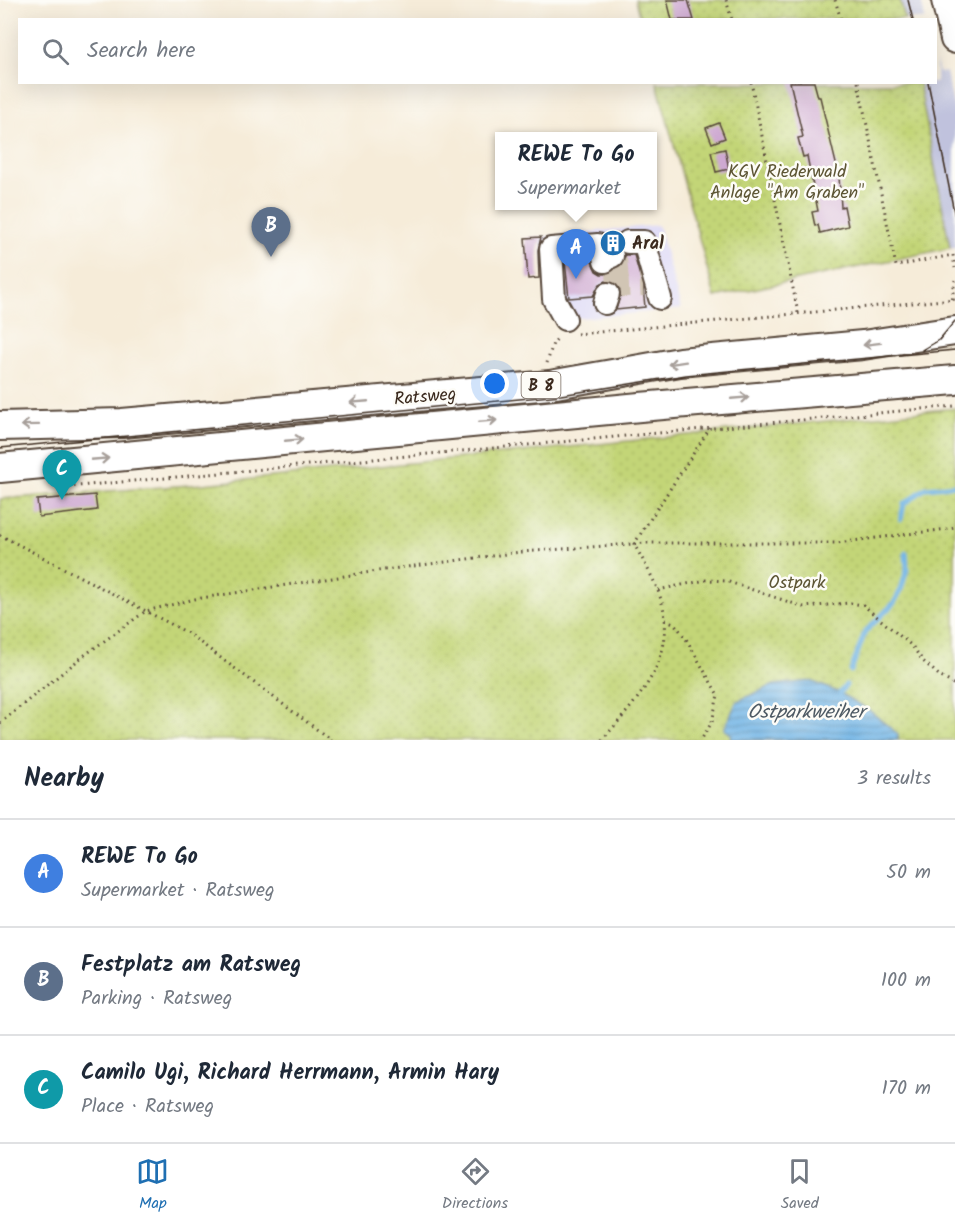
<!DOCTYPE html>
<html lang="en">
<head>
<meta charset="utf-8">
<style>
	:root { --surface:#fff; --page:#f6f6f7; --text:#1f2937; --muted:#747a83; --line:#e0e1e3; --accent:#1f6fb2 }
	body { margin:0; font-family:Kalam,sans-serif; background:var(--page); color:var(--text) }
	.you { position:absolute; left:495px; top:384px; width:21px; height:21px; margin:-15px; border:4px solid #fff; border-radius:50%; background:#1a73e8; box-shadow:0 0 0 9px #1a73e833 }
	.badge { display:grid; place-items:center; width:39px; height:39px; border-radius:50%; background:var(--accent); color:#fff; font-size:20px; font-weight:700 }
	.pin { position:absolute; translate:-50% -50px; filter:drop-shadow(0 2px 3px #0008) }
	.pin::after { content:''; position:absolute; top:32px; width:21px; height:18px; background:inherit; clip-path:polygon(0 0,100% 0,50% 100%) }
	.popup { position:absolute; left:495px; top:132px; width:162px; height:78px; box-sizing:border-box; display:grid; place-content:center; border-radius:0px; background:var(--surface); filter:drop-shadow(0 2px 4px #0005); font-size:20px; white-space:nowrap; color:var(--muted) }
	.popup b { font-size:22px; color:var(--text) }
	.popup::after { content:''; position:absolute; left:50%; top:100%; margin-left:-12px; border:12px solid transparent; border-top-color:var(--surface) }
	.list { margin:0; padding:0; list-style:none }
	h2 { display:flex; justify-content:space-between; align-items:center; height:78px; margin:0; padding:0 24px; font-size:26px }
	h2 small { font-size:20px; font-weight:400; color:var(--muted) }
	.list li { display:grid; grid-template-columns:39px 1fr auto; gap:18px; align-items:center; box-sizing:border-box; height:108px; padding:0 24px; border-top:2px solid var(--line) }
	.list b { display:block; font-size:22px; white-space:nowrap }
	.list p { margin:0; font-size:20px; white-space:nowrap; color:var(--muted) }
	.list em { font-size:20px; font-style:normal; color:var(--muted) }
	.icon { flex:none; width:33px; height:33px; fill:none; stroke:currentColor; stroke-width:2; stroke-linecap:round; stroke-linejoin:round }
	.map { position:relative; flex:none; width:955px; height:740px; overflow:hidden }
	.search { position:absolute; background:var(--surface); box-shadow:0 6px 24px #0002; left:18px; right:18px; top:18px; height:66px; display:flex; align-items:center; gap:15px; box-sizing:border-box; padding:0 21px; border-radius:0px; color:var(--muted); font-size:22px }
	.sheet { height:402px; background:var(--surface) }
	nav { display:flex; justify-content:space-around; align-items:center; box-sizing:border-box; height:84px; border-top:2px solid var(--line); background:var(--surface); font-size:16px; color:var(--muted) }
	nav a { display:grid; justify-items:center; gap:3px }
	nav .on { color:var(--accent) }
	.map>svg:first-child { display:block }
	.built { fill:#dad6f7 }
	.railway { fill:#c0c2dd }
	.park { fill:url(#park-dots); stroke:#7f804a; stroke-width:1.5 }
	.water { fill:url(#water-rules); stroke:#566f82; stroke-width:1.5 }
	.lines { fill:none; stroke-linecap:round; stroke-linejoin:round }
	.stream { stroke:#70b4e6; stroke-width:5 }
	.building { fill:#cea9d1 }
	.minor-tunnel { stroke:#d1c5b4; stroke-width:22; stroke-dasharray:22 11; stroke-linecap:butt }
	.minor-casing { stroke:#57473a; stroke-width:26 }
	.major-casing { stroke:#57473a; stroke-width:32 }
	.path { stroke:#57473a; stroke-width:3; stroke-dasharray:1.5 4.5; stroke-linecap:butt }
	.minor { stroke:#fff; stroke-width:22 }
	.major { stroke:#fff; stroke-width:28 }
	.tram { stroke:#3b2a1e; stroke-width:1.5 }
	.oneway { stroke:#a79f9a }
	.labels { text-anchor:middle; stroke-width:5; stroke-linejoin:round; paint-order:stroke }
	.shield { fill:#fdfcf7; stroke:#75695f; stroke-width:1.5 }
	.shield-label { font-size:16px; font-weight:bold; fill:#3b2a1e }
	.park-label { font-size:18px; fill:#5d5534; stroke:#fdfcf7 }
	.poi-label { font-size:18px; font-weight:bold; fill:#3b2a1e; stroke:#fdfcf7; text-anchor:start }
	.street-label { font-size:18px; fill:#3b2a1e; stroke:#fdfcf7 }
	.water-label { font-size:20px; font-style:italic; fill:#4e5a64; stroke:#fdfcf7 }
</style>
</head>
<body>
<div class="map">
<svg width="955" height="740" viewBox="0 0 955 740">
	<defs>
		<pattern id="park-dots" width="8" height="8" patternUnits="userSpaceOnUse" patternTransform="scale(1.5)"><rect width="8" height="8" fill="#c3d577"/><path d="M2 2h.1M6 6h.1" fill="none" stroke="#a8b766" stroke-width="1.8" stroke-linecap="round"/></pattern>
		<pattern id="water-rules" width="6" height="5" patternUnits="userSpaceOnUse" patternTransform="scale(1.5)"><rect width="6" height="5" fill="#70b4e6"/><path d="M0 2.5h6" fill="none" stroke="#5d93ba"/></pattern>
	</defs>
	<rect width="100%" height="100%" fill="#fdfcf7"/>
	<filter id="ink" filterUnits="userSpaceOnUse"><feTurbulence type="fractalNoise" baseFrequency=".0167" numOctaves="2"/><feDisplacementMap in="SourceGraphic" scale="12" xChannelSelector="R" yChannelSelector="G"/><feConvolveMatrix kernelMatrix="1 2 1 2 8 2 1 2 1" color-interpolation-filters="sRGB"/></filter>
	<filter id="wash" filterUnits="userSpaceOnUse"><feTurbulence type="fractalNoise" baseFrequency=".008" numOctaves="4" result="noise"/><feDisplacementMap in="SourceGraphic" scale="24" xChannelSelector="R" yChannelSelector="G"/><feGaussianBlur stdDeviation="1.35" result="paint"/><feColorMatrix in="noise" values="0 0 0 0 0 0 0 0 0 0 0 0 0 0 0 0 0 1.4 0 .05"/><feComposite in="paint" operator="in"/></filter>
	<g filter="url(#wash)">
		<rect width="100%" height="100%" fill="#f6ecd9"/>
		<polygon class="built" points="658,225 681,309 580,318 548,310 541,237"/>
		<g class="railway">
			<polygon points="900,0 921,0 925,19 905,19"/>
			<polygon points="936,61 939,73 946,72 955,112 955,247 950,248 919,83 936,82"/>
		</g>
		<g class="park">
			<polygon points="635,0 900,0 905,19 640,19"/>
			<polygon points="657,83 919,83 950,248 715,297"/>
			<polygon points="955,408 955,740 0,740 0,499 203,484"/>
		</g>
		<polygon class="water" points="811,681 840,693 869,710 898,734 898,740 729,740 732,735 724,729 737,701 774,685"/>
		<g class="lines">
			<g class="stream">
				<polyline points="901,519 904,504 926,488 955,485"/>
				<polyline points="851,671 865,632 894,603 901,590 907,569 906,553"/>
				<polyline points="840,693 846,685"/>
			</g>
		</g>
		<g id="blocks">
			<g class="building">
				<polygon points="667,0 688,0 694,20 672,20"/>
				<polygon points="790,82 814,82 818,97 820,97 839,176 841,207 844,206 848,226 820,233 818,225 815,226 812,212 818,211 807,156 803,157 798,138 803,137"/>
				<polygon points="719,123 725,138 712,143 706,128"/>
				<polygon points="725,149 729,169 716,172 711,152"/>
				<polygon points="541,237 538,250 539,278 528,279 525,238"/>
				<polygon points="625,255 634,255 643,287 645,307 616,310 621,292 618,286 612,281 606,281 600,284 593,296 569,298 565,261 591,259 596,271 601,274 608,274 621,266 625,261"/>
				<polygon points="95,495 97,510 39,517 37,500"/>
			</g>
		</g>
	</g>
	<g filter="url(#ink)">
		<use href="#blocks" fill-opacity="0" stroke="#57473a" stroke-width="1.5"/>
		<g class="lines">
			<g class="minor-tunnel">
				<polyline points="598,245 628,242"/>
				<polyline points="606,270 641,267"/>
				<polyline points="607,287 643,285"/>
			</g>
			<defs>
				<g id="minor">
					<polyline points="628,242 644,242 660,298"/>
					<polyline points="605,261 604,257 612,256"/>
					<polyline points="605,303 608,294"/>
					<polyline points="565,319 554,299 551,249 598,245"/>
				</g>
				<g id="major">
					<polyline points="946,0 955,39"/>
					<polyline points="0,426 122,423 550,385 680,362 863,345 955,331"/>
					<polyline points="0,468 640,407 955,380"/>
				</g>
			</defs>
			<use href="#minor" class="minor-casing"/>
			<use href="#major" class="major-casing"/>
			<g class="path">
				<polyline points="726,0 732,20"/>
				<polyline points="835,0 841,20"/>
				<polyline points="751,82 798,313"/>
				<polyline points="858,82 896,266 953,255 955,268"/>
				<polyline points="952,299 955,280"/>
				<polyline points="577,334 955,299"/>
				<polyline points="547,363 553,343 559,337"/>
				<polyline points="56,488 955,406"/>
				<polyline points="0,535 186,632 331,740"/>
				<polyline points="658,590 706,580 726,581 804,607 850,603 863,605 912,646 923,661 941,677 955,685"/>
				<polyline points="665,620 674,623 685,637 718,695 712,722 701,740"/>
				<polyline points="0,723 82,657 146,611 195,599 384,570 521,552 646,543 837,543 955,528"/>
				<path d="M 602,740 C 634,704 676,661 663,607 C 658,585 645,564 634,544 L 710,428"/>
			</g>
			<use href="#minor" class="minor"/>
			<use href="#major" class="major"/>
			<g class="tram">
				<polyline points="908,0 913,20"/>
				<polyline points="928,82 955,217"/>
				<polyline points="922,350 939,340 955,321"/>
				<polyline points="0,448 561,395 686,375 955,350"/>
			</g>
		</g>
		<defs><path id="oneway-shaft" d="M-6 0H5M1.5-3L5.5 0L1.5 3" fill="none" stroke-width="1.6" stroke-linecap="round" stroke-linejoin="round" transform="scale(1.5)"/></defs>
		<g class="oneway">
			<use href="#oneway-shaft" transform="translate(872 344) rotate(173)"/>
			<use href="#oneway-shaft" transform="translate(677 363) rotate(171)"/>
			<use href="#oneway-shaft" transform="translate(740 398) rotate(-5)"/>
			<use href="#oneway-shaft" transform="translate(359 402) rotate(175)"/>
			<use href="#oneway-shaft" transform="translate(488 421) rotate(-5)"/>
			<use href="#oneway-shaft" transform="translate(30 425) rotate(179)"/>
			<use href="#oneway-shaft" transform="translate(294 440) rotate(-5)"/>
			<use href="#oneway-shaft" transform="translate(100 459) rotate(-5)"/>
		</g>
	</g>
	<defs>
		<symbol id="building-disc" viewBox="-11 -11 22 22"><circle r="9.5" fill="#1f6fb2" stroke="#fdfcf7"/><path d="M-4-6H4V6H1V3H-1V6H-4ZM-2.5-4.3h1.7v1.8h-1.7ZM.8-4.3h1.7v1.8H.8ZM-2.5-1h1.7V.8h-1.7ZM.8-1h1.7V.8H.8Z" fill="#fff"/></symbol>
	</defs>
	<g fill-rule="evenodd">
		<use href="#building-disc" x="598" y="228" width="30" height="30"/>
	</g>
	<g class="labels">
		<rect class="shield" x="521.5" y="372" width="39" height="26" rx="4.5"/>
		<g class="shield-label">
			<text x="541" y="391">B 8</text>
		</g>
		<g class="park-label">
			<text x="787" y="177">KGV Riederwald<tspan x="787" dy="21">Anlage "Am Graben"</tspan></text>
			<text x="797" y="588">Ostpark</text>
		</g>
		<g class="poi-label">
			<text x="632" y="249">Aral</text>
		</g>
		<g class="street-label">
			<text transform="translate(425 396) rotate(-5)" y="6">Ratsweg</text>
		</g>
		<g class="water-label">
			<text x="806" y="718">Ostparkweiher</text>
		</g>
	</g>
</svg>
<div class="you"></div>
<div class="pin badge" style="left:576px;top:279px;background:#3f7fe0">A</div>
<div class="popup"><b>REWE To Go</b>Supermarket</div>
<div class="pin badge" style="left:271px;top:257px;background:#5c6f8a">B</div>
<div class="pin badge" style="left:62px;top:500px;background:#0f9aa8">C</div>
<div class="search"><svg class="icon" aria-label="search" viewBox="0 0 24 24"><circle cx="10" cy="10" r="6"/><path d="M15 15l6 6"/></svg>Search here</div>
</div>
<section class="sheet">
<h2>Nearby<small>3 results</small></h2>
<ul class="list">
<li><span class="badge" style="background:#3f7fe0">A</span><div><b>REWE To Go</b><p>Supermarket · Ratsweg</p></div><em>50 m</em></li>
<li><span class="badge" style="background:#5c6f8a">B</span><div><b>Festplatz am Ratsweg</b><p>Parking · Ratsweg</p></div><em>100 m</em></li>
<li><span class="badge" style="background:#0f9aa8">C</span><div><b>Camilo Ugi, Richard Herrmann, Armin Hary</b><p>Place · Ratsweg</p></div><em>170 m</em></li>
</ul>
</section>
<nav>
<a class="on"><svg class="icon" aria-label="map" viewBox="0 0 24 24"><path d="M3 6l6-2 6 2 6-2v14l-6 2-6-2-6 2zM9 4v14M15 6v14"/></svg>Map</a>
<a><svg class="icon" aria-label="directions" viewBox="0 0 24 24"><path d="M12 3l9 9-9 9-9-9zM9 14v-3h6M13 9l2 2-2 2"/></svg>Directions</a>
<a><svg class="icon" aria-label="saved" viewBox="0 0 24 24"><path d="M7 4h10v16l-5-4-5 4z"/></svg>Saved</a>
</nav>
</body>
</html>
